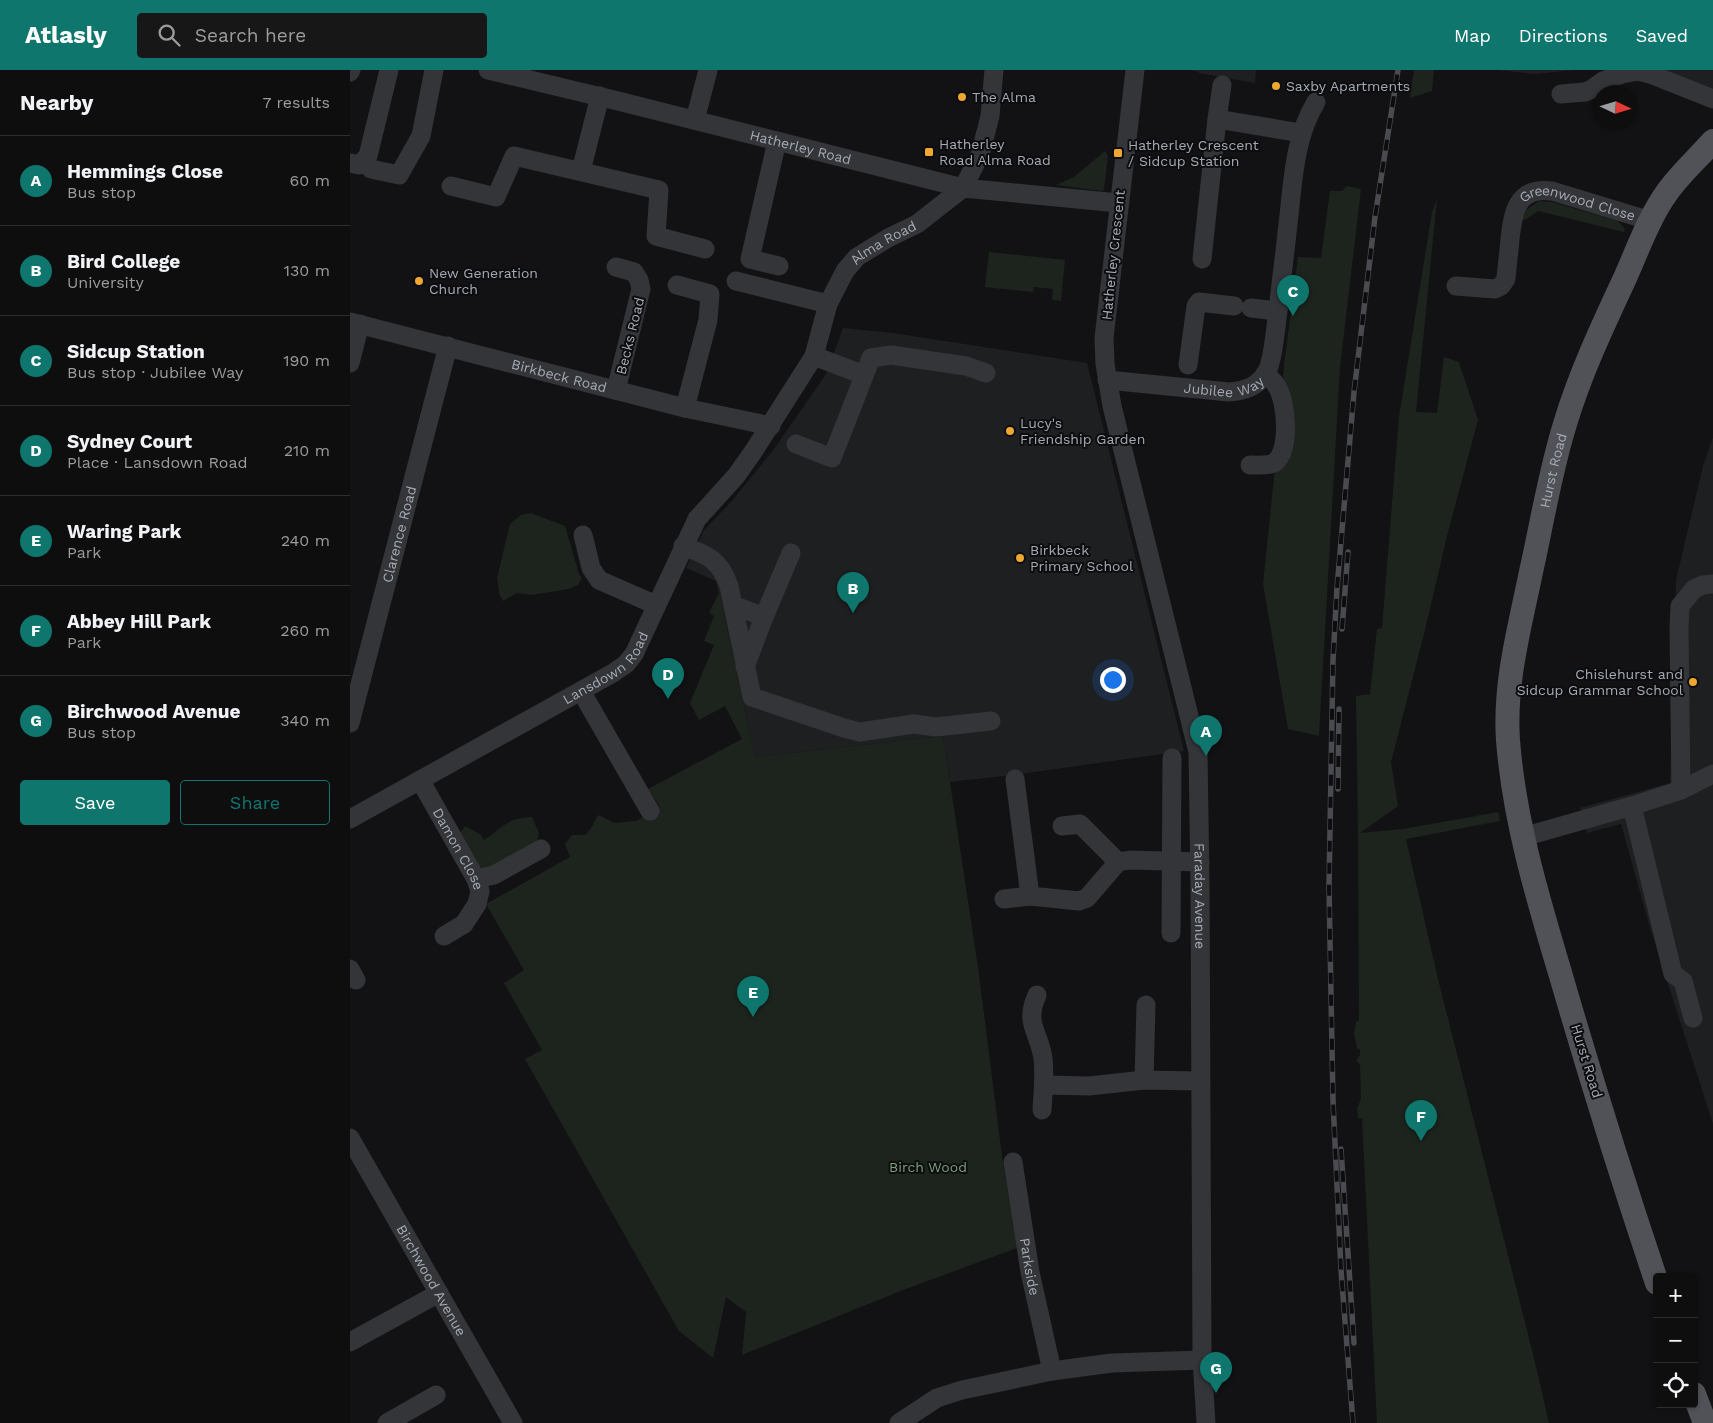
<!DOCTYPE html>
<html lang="en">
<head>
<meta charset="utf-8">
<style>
	:root { --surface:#0e0e0f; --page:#171718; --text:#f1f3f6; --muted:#9b9c9e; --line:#2e2e2f; --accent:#0f766e }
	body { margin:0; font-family:"Work Sans",sans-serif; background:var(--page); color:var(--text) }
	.controls { position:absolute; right:15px; bottom:15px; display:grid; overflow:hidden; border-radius:5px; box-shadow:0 1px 4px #0004 }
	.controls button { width:45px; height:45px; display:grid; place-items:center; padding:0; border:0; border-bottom:1px solid var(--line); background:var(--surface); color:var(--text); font:25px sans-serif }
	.compass { position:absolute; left:1243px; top:15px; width:45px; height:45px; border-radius:50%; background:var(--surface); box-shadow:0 1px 4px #0004; rotate:94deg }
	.you { position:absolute; left:762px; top:609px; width:18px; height:18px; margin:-12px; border:4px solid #fff; border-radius:50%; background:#1a73e8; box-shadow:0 0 0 8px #1a73e833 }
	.badge { display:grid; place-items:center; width:32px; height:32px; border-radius:50%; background:var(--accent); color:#fff; font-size:16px; font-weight:700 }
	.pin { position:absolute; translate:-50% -41px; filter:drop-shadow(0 1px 2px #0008) }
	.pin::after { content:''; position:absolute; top:26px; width:18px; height:15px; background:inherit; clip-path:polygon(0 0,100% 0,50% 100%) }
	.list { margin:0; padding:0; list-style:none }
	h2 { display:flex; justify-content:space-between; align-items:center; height:65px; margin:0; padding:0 20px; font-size:21px }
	h2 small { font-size:16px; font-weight:400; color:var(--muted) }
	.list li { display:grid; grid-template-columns:32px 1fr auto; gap:15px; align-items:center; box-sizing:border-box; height:90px; padding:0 20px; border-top:1px solid var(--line) }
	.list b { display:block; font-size:19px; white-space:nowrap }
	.list p { margin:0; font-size:16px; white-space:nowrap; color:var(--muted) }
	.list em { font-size:16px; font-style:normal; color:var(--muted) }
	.actions { display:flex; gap:10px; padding:15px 20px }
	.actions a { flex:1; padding:11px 0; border:1px solid var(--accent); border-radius:5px; text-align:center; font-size:18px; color:var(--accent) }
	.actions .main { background:var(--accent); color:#fff }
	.icon { flex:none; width:28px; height:28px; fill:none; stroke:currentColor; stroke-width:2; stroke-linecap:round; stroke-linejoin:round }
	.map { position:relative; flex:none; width:1363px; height:1353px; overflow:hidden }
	header { display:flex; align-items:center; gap:30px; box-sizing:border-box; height:70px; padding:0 25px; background:var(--accent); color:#fff }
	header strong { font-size:24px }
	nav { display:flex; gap:28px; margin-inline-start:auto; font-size:18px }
	.search { width:350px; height:45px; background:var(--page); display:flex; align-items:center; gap:12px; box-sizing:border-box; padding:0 18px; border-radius:5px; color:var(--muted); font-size:19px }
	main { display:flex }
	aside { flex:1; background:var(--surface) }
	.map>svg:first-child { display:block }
	.built { fill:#1e1f21 }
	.green { fill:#1d241d }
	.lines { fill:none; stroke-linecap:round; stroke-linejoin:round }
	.minor { stroke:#343539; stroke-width:19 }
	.major { stroke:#505258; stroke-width:24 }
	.rail-casing { stroke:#494b50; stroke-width:5.5 }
	.rail { stroke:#0d0d0f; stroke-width:4; stroke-dasharray:11; stroke-linecap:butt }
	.poi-dot { fill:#eea831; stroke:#0d0d0f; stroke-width:2 }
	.labels { text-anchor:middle; stroke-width:4; stroke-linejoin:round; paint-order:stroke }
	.poi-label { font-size:14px; fill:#a4aab4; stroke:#0d0d0f; text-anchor:start }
	.street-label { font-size:14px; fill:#a4aab4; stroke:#0d0d0f }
	.park-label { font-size:14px; fill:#7b9f7c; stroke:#0d0d0f }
</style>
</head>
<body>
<header>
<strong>Atlasly</strong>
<div class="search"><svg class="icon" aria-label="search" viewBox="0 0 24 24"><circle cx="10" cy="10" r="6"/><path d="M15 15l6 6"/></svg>Search here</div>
<nav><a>Map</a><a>Directions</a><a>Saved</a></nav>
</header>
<main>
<aside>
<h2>Nearby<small>7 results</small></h2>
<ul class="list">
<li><span class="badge">A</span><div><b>Hemmings Close</b><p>Bus stop</p></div><em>60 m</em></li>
<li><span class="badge">B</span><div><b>Bird College</b><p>University</p></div><em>130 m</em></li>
<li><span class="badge">C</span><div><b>Sidcup Station</b><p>Bus stop · Jubilee Way</p></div><em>190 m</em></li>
<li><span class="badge">D</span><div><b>Sydney Court</b><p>Place · Lansdown Road</p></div><em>210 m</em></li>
<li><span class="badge">E</span><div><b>Waring Park</b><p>Park</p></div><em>240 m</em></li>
<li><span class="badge">F</span><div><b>Abbey Hill Park</b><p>Park</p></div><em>260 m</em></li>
<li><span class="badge">G</span><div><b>Birchwood Avenue</b><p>Bus stop</p></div><em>340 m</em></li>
</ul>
<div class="actions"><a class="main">Save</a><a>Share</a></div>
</aside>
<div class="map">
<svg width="1363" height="1353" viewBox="0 0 1363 1353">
	<rect width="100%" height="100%" fill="#121214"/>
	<g class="built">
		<polygon points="840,0 906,0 905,13 849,3 849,2"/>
		<polygon points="1148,0 1225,0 1184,4"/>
		<polygon points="1301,0 1363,0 1363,25"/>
		<polygon points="493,258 543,263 737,293 834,681 670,704 600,712 593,666 405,687 366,511 336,498 354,460 381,432 424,379 476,304"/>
		<polygon points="1363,367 1363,1054 1301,861 1271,754 1237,763 1230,738 1320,713 1326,510 1353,396"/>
	</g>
	<g class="green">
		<polygon points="1064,0 1084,0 1082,21 1060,28"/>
		<polygon points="755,81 758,85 754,120 752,121 706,115 724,107"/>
		<polygon points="997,116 1011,119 990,297 969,666 938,659 913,514 931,340 934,295 948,187 971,188 980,121 992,121"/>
		<polygon points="1087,129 1066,342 1087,343 1094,287 1109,292 1128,350 1097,466 1075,560 1041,692 1048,736 1010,763 1053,759 1148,742 1150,751 1056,769 1088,909 1183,1284 1199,1353 1027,1353 1012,1048 1008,1048 1007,1039 1011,1029 1010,994 1006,991 1010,985 1010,980 1007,978 1004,964 1006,952 1009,950 1008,763 1006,626 1020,624 1027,559 1032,558 1049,347 1082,142"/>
		<polygon points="1189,131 1202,132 1268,151 1275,159 1274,162 1188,141 1175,150 1173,149 1176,140"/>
		<polygon points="639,182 715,190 711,231 702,230 703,219 684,217 683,222 635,217"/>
		<polygon points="181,443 215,456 229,504 232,508 228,515 219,519 181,525 167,523 153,531 149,523 147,508 160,454 171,445"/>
		<path d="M 369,523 L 405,687 L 593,666 L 628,897 L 652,1086 L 667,1178 L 553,1220 L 392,1285 L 396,1242 L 376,1227 L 363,1288 L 329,1261 L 175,989 L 192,980 L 154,913 L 174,900 L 136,834 L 220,787 L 215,774 L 222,765 L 235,765 C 243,758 243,752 249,745 L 264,753 L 286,751 L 310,737 L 298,719 L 392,669 L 375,636 L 349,650 L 340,633 L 364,575 L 354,571 L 364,546 L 359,543 Z"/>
		<path d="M 182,747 L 189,763 L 186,775 L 170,788 L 127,802 L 107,767 L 115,756 L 130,764 L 134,770 C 153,757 157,748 182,747 Z"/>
	</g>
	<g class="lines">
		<g class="minor">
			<path id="s1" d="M 138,0 L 268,31 L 613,118 L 769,133"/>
			<path id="s2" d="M 785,0 L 754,268 L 755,294 L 762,336 L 848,682 L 850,815 L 852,1290 L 856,1353"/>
			<polyline points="0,2 1,0"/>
			<polyline points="1211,24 1235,22 1242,19 1253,11 1272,4 1288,1 1300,4 1363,29"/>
			<polyline points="867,49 872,15"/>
			<polyline points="345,50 358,0"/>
			<polyline points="427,71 400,189 429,196"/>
			<polyline points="0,93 9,95 18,86 39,0"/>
			<polyline points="21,99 49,105 71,66 84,0"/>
			<polyline points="231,101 250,26"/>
			<polyline points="101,116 146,127 164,86 309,120 306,166 355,179"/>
			<polyline points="852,189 867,49 951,63"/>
			<polyline points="266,197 284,202 289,210 291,219 266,320"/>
			<polyline points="386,211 478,234"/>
			<polyline points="327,215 360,224 358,250 335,338"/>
			<path id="s3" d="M 1106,216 L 1145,219 L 1151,216 L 1156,209 C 1157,195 1159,182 1160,169 C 1163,142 1167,116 1202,121 L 1301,151"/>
			<polyline points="901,238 928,241"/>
			<path id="s4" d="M 0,252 L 335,338 L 421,356"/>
			<polyline points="464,286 514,305"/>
			<polyline points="0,293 10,254"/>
			<polyline points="838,295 846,236 849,232 884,236"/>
			<path id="s5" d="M 757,310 L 879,322 C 896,321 909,316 917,301 C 923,291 926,254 928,241 C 931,212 935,183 938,154 C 943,112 944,68 966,32"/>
			<polyline points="446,374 482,388 521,288 541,285 616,296 636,303"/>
			<path d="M 900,395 C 907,395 918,396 924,393 C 941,382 937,330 926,315 C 924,311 919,307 915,304"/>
			<polyline points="233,465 241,498 249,510 306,535"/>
			<path d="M 333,476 C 358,485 370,490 379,516 L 402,627 L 494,658 L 510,662 L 564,654 L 586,657 L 641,651"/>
			<polyline points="383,535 414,547 395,597"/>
			<polyline points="414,547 441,483"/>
			<polyline points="231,621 300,741"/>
			<path id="s6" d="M 0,653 L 98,276"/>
			<polyline points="665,709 680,826 729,831 737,828 768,792 780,790 850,792"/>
			<path id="s7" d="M 70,710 L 126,809 L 130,821 L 127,834 L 114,854 L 94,866"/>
			<polyline points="1331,720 1329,558 1330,536 1344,519 1353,515 1363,514"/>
			<polyline points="1282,736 1323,904 1333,911 1343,948"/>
			<path id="s8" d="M 0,749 L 263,603 L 276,594 L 284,584 L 347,449 L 386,406 L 403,382 L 464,286 L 478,234 L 495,201 L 507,187 L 538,168 L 567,154 L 613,118 L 630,85 L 640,46 L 644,0"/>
			<polyline points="712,756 730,754 768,792"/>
			<polyline points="1173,767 1282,736 1331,720 1363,704"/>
			<polyline points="126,809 144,805 191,779"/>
			<polyline points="654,829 680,826"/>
			<polyline points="821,863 822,688"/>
			<polyline points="0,899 6,910"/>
			<path d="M 687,925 C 674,954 689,961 693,988 C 695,1005 693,1023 692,1040"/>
			<polyline points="794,1010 796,935"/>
			<polyline points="694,1015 739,1016 794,1010 850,1011"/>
			<path id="s9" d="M 0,1068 L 163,1353"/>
			<path id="s10" d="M 663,1092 L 680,1202 L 702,1301"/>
			<polyline points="0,1272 89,1223"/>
			<polyline points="37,1353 86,1325"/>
			<polyline points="549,1353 587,1328 612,1320 702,1301 762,1293 852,1290"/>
		</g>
		<g class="major">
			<path id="s11" d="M 1307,1213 C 1273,1112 1241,1009 1211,906 C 1188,829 1164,750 1158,670 C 1154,613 1170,556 1181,502 C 1192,453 1200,402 1215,354 C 1230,304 1253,255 1275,208 C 1288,179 1299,147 1318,121 C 1331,103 1348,88 1363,71"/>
			<polyline points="1344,1324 1355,1353"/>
		</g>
		<defs>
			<g id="rail">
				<polyline points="992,559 998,482"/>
				<polyline points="988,719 989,639"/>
				<polyline points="991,1079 1004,1273"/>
				<polyline points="1003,1353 991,1200 983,1031 979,817 983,590 987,518 1004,322 1025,147 1048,0"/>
			</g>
		</defs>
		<use href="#rail" class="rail-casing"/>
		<use href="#rail" class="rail"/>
	</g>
	<g class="poi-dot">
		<circle cx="926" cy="16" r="5"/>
		<circle cx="612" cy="27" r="5"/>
		<rect x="574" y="77" width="10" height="10" rx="2.5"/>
		<rect x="763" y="78" width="10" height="10" rx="2.5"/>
		<circle cx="69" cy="211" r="5"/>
		<circle cx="660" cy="361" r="5"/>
		<circle cx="670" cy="488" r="5"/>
		<circle cx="1343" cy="612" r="5"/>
	</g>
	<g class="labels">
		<g class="poi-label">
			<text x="936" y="21">Saxby Apartments</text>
			<text x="622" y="32">The Alma</text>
			<text x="589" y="79">Hatherley<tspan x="589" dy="16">Road Alma Road</tspan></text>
			<text x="778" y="80">Hatherley Crescent<tspan x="778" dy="16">/ Sidcup Station</tspan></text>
			<text x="79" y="208">New Generation<tspan x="79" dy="16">Church</tspan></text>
			<text x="670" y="358">Lucy's<tspan x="670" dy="16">Friendship Garden</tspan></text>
			<text x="680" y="485">Birkbeck<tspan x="680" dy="16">Primary School</tspan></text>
			<text x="1333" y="609" text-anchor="end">Chislehurst and<tspan x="1333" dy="16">Sidcup Grammar School</tspan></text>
		</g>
		<g class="street-label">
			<text dy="5" stroke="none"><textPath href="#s1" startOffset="322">Hatherley Road</textPath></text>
			<text dy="5" stroke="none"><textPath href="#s3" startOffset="196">Greenwood Close</textPath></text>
			<text dy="5" stroke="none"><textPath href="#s8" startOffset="819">Alma Road</textPath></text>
			<text transform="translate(763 185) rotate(-84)" y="5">Hatherley Crescent</text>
			<text transform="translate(280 266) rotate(-76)" y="5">Becks Road</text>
			<text dy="5" stroke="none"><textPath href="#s4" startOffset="216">Birkbeck Road</textPath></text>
			<text dy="5" stroke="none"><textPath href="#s5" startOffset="118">Jubilee Way</textPath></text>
			<text dy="5" stroke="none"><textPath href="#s11" startOffset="838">Hurst Road</textPath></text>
			<text dy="5" stroke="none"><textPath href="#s6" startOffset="195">Clarence Road</textPath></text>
			<text dy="5" stroke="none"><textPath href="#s8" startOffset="299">Lansdown Road</textPath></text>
			<text dy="5" stroke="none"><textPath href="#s7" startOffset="79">Damon Close</textPath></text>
			<text dy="5" stroke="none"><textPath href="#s2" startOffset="839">Faraday Avenue</textPath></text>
			<text transform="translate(1237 991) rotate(73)" y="5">Hurst Road</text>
			<text dy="5" stroke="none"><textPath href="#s10" startOffset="106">Parkside</textPath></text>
			<text dy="5" stroke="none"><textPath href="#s9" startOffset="164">Birchwood Avenue</textPath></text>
		</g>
		<g class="park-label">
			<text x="578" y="1102">Birch Wood</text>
		</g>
	</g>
</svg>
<div class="controls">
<button>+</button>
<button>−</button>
<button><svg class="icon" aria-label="locate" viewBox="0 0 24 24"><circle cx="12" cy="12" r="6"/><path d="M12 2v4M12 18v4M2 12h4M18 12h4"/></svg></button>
</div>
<svg class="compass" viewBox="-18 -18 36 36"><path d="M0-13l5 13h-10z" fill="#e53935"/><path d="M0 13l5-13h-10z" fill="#9b9c9e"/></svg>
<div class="you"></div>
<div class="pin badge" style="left:856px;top:686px">A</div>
<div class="pin badge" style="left:503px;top:543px">B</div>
<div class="pin badge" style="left:943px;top:246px">C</div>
<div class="pin badge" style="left:318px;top:629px">D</div>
<div class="pin badge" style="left:403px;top:947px">E</div>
<div class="pin badge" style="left:1071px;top:1071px">F</div>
<div class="pin badge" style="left:866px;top:1323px">G</div>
</div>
</main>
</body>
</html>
